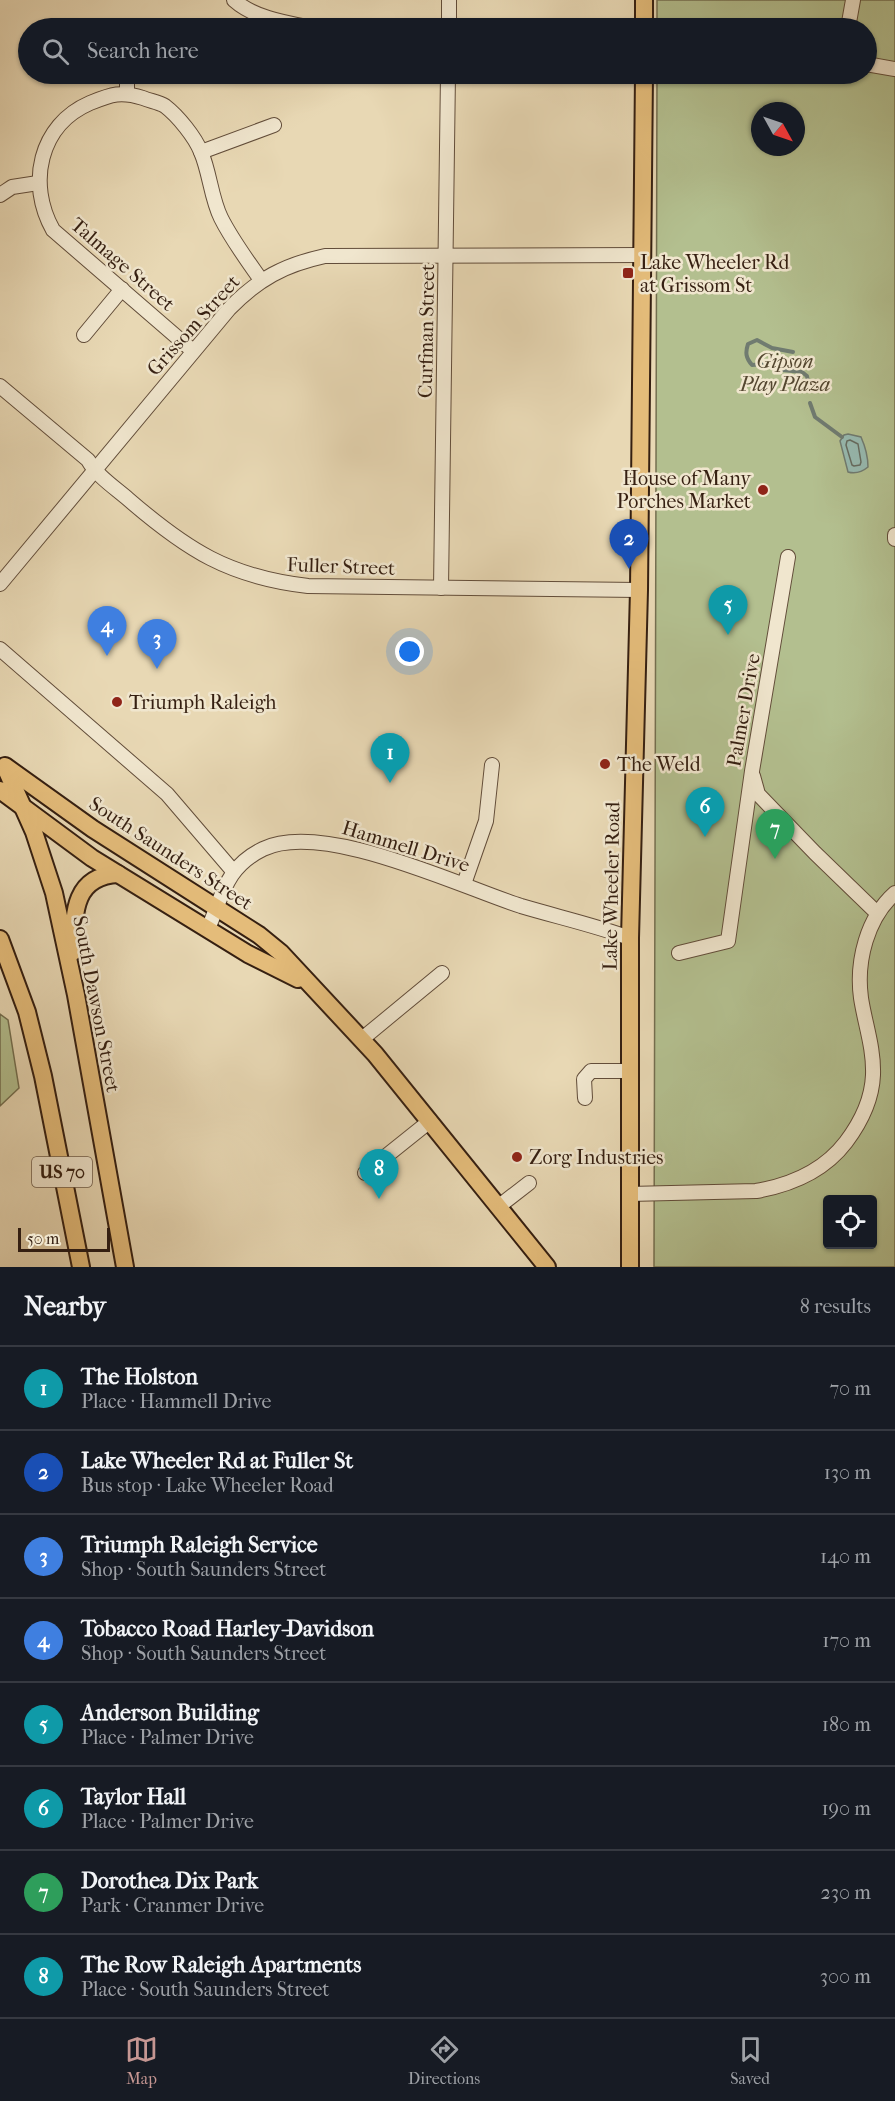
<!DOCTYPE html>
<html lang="en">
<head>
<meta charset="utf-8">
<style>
	:root { --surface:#171b24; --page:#242831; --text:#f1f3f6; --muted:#9ea1a6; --line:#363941; --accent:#c59692 }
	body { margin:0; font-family:"IM FELL French Canon",serif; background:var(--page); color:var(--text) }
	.controls { position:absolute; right:18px; bottom:18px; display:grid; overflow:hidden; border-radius:6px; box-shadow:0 2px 4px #0004 }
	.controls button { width:54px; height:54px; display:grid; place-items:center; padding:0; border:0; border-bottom:2px solid var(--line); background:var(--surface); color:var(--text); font:30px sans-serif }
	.compass { position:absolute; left:751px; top:102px; width:54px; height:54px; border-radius:50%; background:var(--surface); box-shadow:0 2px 4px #0004; rotate:130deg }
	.scale { position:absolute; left:18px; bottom:15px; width:92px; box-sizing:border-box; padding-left:6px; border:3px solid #351f11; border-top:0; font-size:16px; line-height:21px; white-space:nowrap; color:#351f11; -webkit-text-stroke:4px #f0e6ce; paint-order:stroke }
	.you { position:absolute; left:410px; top:652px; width:21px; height:21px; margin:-15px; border:4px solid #fff; border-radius:50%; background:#1a73e8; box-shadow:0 0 0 9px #1a73e833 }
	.badge { display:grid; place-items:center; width:39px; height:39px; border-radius:50%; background:var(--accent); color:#fff; font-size:20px; font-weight:700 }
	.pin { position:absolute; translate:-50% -50px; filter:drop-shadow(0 2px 3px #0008) }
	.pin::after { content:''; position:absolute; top:32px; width:21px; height:18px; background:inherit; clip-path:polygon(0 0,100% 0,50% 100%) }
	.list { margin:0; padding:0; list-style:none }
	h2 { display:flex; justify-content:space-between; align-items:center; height:78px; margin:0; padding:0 24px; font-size:26px }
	h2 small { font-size:20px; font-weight:400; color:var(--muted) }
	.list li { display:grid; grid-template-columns:39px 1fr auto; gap:18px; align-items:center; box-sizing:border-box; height:84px; padding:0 24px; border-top:2px solid var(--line) }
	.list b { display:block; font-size:22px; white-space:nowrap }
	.list p { margin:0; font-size:20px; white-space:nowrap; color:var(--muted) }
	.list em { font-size:20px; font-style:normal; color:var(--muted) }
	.icon { flex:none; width:33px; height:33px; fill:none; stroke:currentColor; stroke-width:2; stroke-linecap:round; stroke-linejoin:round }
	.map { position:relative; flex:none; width:895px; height:1267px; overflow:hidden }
	.search { position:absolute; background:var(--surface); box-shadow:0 2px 4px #0004; left:18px; right:18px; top:18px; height:66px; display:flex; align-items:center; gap:15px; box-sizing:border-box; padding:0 21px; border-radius:33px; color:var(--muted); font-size:22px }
	.sheet { height:750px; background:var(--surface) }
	nav { display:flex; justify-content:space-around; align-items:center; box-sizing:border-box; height:84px; border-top:2px solid var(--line); background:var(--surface); font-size:16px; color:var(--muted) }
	nav a { display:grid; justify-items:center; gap:3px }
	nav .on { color:var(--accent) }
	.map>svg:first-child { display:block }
	.green { fill:#b3bf8f; stroke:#746f50; stroke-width:1.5; fill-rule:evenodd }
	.water { fill:#97b9af; stroke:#707b70; stroke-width:1.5 }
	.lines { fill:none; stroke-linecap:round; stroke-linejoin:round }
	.shore { stroke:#666c60; stroke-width:1.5 }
	.stream { stroke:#707b70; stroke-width:4 }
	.minor-casing { stroke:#624d3a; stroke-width:16 }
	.major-casing { stroke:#351f11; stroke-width:20 }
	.minor { stroke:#f0e6ce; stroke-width:14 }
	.major { stroke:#e4bc7a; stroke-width:16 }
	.poi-dot { fill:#8f2418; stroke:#f0e6ce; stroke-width:2 }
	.labels { text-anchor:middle; stroke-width:5; stroke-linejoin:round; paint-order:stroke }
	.shield { fill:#f0e6ce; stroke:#6d5b4a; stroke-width:1.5 }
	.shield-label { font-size:18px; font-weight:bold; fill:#351f11 }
	.poi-label { font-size:20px; fill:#351f11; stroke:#f0e6ce; text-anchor:start }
	.street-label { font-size:20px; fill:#351f11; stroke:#f0e6ce }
	.park-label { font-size:20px; font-style:italic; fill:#544730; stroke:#f0e6ce }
</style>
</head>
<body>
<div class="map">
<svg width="895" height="1267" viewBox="0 0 895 1267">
	<rect width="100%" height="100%" fill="#e8d8b4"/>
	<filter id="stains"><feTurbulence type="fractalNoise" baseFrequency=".00333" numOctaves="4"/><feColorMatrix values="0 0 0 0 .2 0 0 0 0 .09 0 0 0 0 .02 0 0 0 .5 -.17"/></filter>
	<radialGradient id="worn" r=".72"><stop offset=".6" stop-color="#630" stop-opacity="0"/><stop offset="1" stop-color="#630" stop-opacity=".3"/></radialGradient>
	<g class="green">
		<path d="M 657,0 L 895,0 L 895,1267 L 654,1267 L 657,74 L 866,74 L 866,28 L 657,28 ZM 760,111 L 796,111 L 796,147 L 760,147 ZM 828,1200 L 872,1200 L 872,1244 L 828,1244 Z"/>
		<polygon points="0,1014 8,1020 19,1088 0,1106"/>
	</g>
	<path class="water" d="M 848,434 L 861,437 C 865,446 868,457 868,467 C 862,472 855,474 848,472 L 840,441 L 844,435 Z"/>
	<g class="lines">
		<polygon class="shore" points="850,440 858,444 861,462 860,465 854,466 852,465 846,445 847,441"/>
		<g class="stream">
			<path d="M 793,352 L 772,348 L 757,340 L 748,344 C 745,353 746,358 752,365 L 765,364 L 783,370 L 802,372 L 807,376 L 809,387"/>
			<polyline points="810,403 815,417 842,437"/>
		</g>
		<defs>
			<g id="minor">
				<path d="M 234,0 C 254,18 286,23 312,28"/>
				<polyline points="449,28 449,0"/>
				<polyline points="848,28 853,0"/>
				<polyline points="866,64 895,69"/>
				<polyline points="127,93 127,74"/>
				<polyline points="201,152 274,125"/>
				<polyline points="0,195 12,187 38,183"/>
				<polyline points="84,335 122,289"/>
				<path d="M 193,351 L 53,230 C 27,184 39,125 90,103 C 112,94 121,91 143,98 C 150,101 159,102 165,106 C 178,116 195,137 201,152 C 210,173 211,198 221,218 C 232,240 247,260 261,280"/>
				<path d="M 0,386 L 88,460 C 97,476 114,487 128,499 C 187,550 229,577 308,586 L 639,590"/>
				<polyline points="895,535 895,539"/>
				<path d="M 0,584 L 229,309 C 258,279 284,265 325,256 L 643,255"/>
				<polyline points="441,588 448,74"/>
				<polyline points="0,649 167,794 233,871"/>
				<polyline points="753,776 758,794 815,853 877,913"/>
				<polyline points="464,884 486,821 492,765"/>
				<path d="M 208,929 C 223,894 226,867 263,849 C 323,820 459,886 521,906 C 558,917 594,925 630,938"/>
				<polyline points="679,953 728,941 752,771 788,557"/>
				<polyline points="362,1039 442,973"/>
				<polyline points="585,1098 584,1079 591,1071 630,1071"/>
				<polyline points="365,1173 430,1121"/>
				<path d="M 629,1194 L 756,1191 C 791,1185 824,1171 846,1142 C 861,1122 872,1100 873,1075 C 874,1048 865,1024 861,998 C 856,961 867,918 895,893"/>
				<polyline points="498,1207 529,1183"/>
			</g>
			<g id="major">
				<polyline points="644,28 644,0"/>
				<polyline points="5,766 93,829 259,935 281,953 375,1054 547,1267"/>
				<polyline points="5,767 34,832 54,893 76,995 125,1267"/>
				<polyline points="0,790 92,858 248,954 298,979"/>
				<polyline points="0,939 27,1012 43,1076 81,1267"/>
				<path d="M 73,952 C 74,916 72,876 118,874"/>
				<polyline points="630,1267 630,938 639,590 644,74"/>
			</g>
		</defs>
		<use href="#minor" class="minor-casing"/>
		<use href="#major" class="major-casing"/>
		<use href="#minor" class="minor"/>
		<use href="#major" class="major"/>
	</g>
	<g class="poi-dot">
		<rect x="622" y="267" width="12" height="12" rx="3"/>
		<circle cx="763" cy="490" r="6"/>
		<circle cx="117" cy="702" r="6"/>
		<circle cx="605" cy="764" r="6"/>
		<circle cx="517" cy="1157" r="6"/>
	</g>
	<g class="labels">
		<rect class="shield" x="32" y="1157" width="60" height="30" rx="4.5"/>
		<g class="shield-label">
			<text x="62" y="1178">US 70</text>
		</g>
		<g class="poi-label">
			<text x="640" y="269">Lake Wheeler Rd<tspan x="640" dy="23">at Grissom St</tspan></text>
			<text x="751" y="485" text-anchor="end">House of Many<tspan x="751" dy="23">Porches Market</tspan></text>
			<text x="129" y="709">Triumph Raleigh</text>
			<text x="617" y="771">The Weld</text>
			<text x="529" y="1164">Zorg Industries</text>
		</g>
		<g class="street-label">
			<text transform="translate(123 264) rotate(41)" y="7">Talmage Street</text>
			<text transform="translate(193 325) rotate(-48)" y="7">Grissom Street</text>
			<text transform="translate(426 331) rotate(-89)" y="7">Curfman Street</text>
			<text transform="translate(341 566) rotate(2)" y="7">Fuller Street</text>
			<text transform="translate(743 710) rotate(-80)" y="7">Palmer Drive</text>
			<text transform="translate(406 846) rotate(17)" y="7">Hammell Drive</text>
			<text transform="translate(171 853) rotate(33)" y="7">South Saunders Street</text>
			<text transform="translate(611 886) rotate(-89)" y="7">Lake Wheeler Road</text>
			<text transform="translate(97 1004) rotate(79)" y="7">South Dawson Street</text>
		</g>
		<g class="park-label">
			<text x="785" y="368">Gipson<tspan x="785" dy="23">Play Plaza</tspan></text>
		</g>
	</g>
	<rect width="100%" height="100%" filter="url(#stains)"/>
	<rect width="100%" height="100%" fill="url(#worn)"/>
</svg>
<div class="controls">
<button><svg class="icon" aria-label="locate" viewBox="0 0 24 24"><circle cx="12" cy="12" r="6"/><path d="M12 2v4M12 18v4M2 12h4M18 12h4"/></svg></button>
</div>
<svg class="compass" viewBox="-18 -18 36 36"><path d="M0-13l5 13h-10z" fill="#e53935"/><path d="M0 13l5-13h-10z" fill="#9ea1a6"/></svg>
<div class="scale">50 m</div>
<div class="you"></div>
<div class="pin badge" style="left:390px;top:783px;background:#0f9aa8">1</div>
<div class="pin badge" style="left:629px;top:569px;background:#1a4fb4">2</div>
<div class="pin badge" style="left:157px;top:669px;background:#3f7fe0">3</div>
<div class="pin badge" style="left:107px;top:656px;background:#3f7fe0">4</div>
<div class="pin badge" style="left:728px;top:635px;background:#0f9aa8">5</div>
<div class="pin badge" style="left:705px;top:837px;background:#0f9aa8">6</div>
<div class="pin badge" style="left:775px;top:859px;background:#2e9e5b">7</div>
<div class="pin badge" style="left:379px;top:1199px;background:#0f9aa8">8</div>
<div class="search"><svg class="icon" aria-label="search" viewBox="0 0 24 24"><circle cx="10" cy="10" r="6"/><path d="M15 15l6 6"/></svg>Search here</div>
</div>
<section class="sheet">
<h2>Nearby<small>8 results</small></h2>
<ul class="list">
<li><span class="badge" style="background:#0f9aa8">1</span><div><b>The Holston</b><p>Place · Hammell Drive</p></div><em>70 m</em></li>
<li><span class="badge" style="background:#1a4fb4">2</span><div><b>Lake Wheeler Rd at Fuller St</b><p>Bus stop · Lake Wheeler Road</p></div><em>130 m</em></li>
<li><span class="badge" style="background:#3f7fe0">3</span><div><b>Triumph Raleigh Service</b><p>Shop · South Saunders Street</p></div><em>140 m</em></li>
<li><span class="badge" style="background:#3f7fe0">4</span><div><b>Tobacco Road Harley-Davidson</b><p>Shop · South Saunders Street</p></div><em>170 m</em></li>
<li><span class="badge" style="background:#0f9aa8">5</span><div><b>Anderson Building</b><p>Place · Palmer Drive</p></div><em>180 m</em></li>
<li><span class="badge" style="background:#0f9aa8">6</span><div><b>Taylor Hall</b><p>Place · Palmer Drive</p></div><em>190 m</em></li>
<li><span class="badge" style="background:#2e9e5b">7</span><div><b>Dorothea Dix Park</b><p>Park · Cranmer Drive</p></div><em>230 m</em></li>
<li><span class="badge" style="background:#0f9aa8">8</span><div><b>The Row Raleigh Apartments</b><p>Place · South Saunders Street</p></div><em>300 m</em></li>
</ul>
</section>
<nav>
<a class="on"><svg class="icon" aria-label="map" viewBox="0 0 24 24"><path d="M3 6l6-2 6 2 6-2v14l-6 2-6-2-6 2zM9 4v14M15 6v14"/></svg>Map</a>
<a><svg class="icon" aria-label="directions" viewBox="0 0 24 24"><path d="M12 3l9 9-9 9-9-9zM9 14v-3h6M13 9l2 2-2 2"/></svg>Directions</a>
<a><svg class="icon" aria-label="saved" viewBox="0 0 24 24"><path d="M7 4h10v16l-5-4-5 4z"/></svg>Saved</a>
</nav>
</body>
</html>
